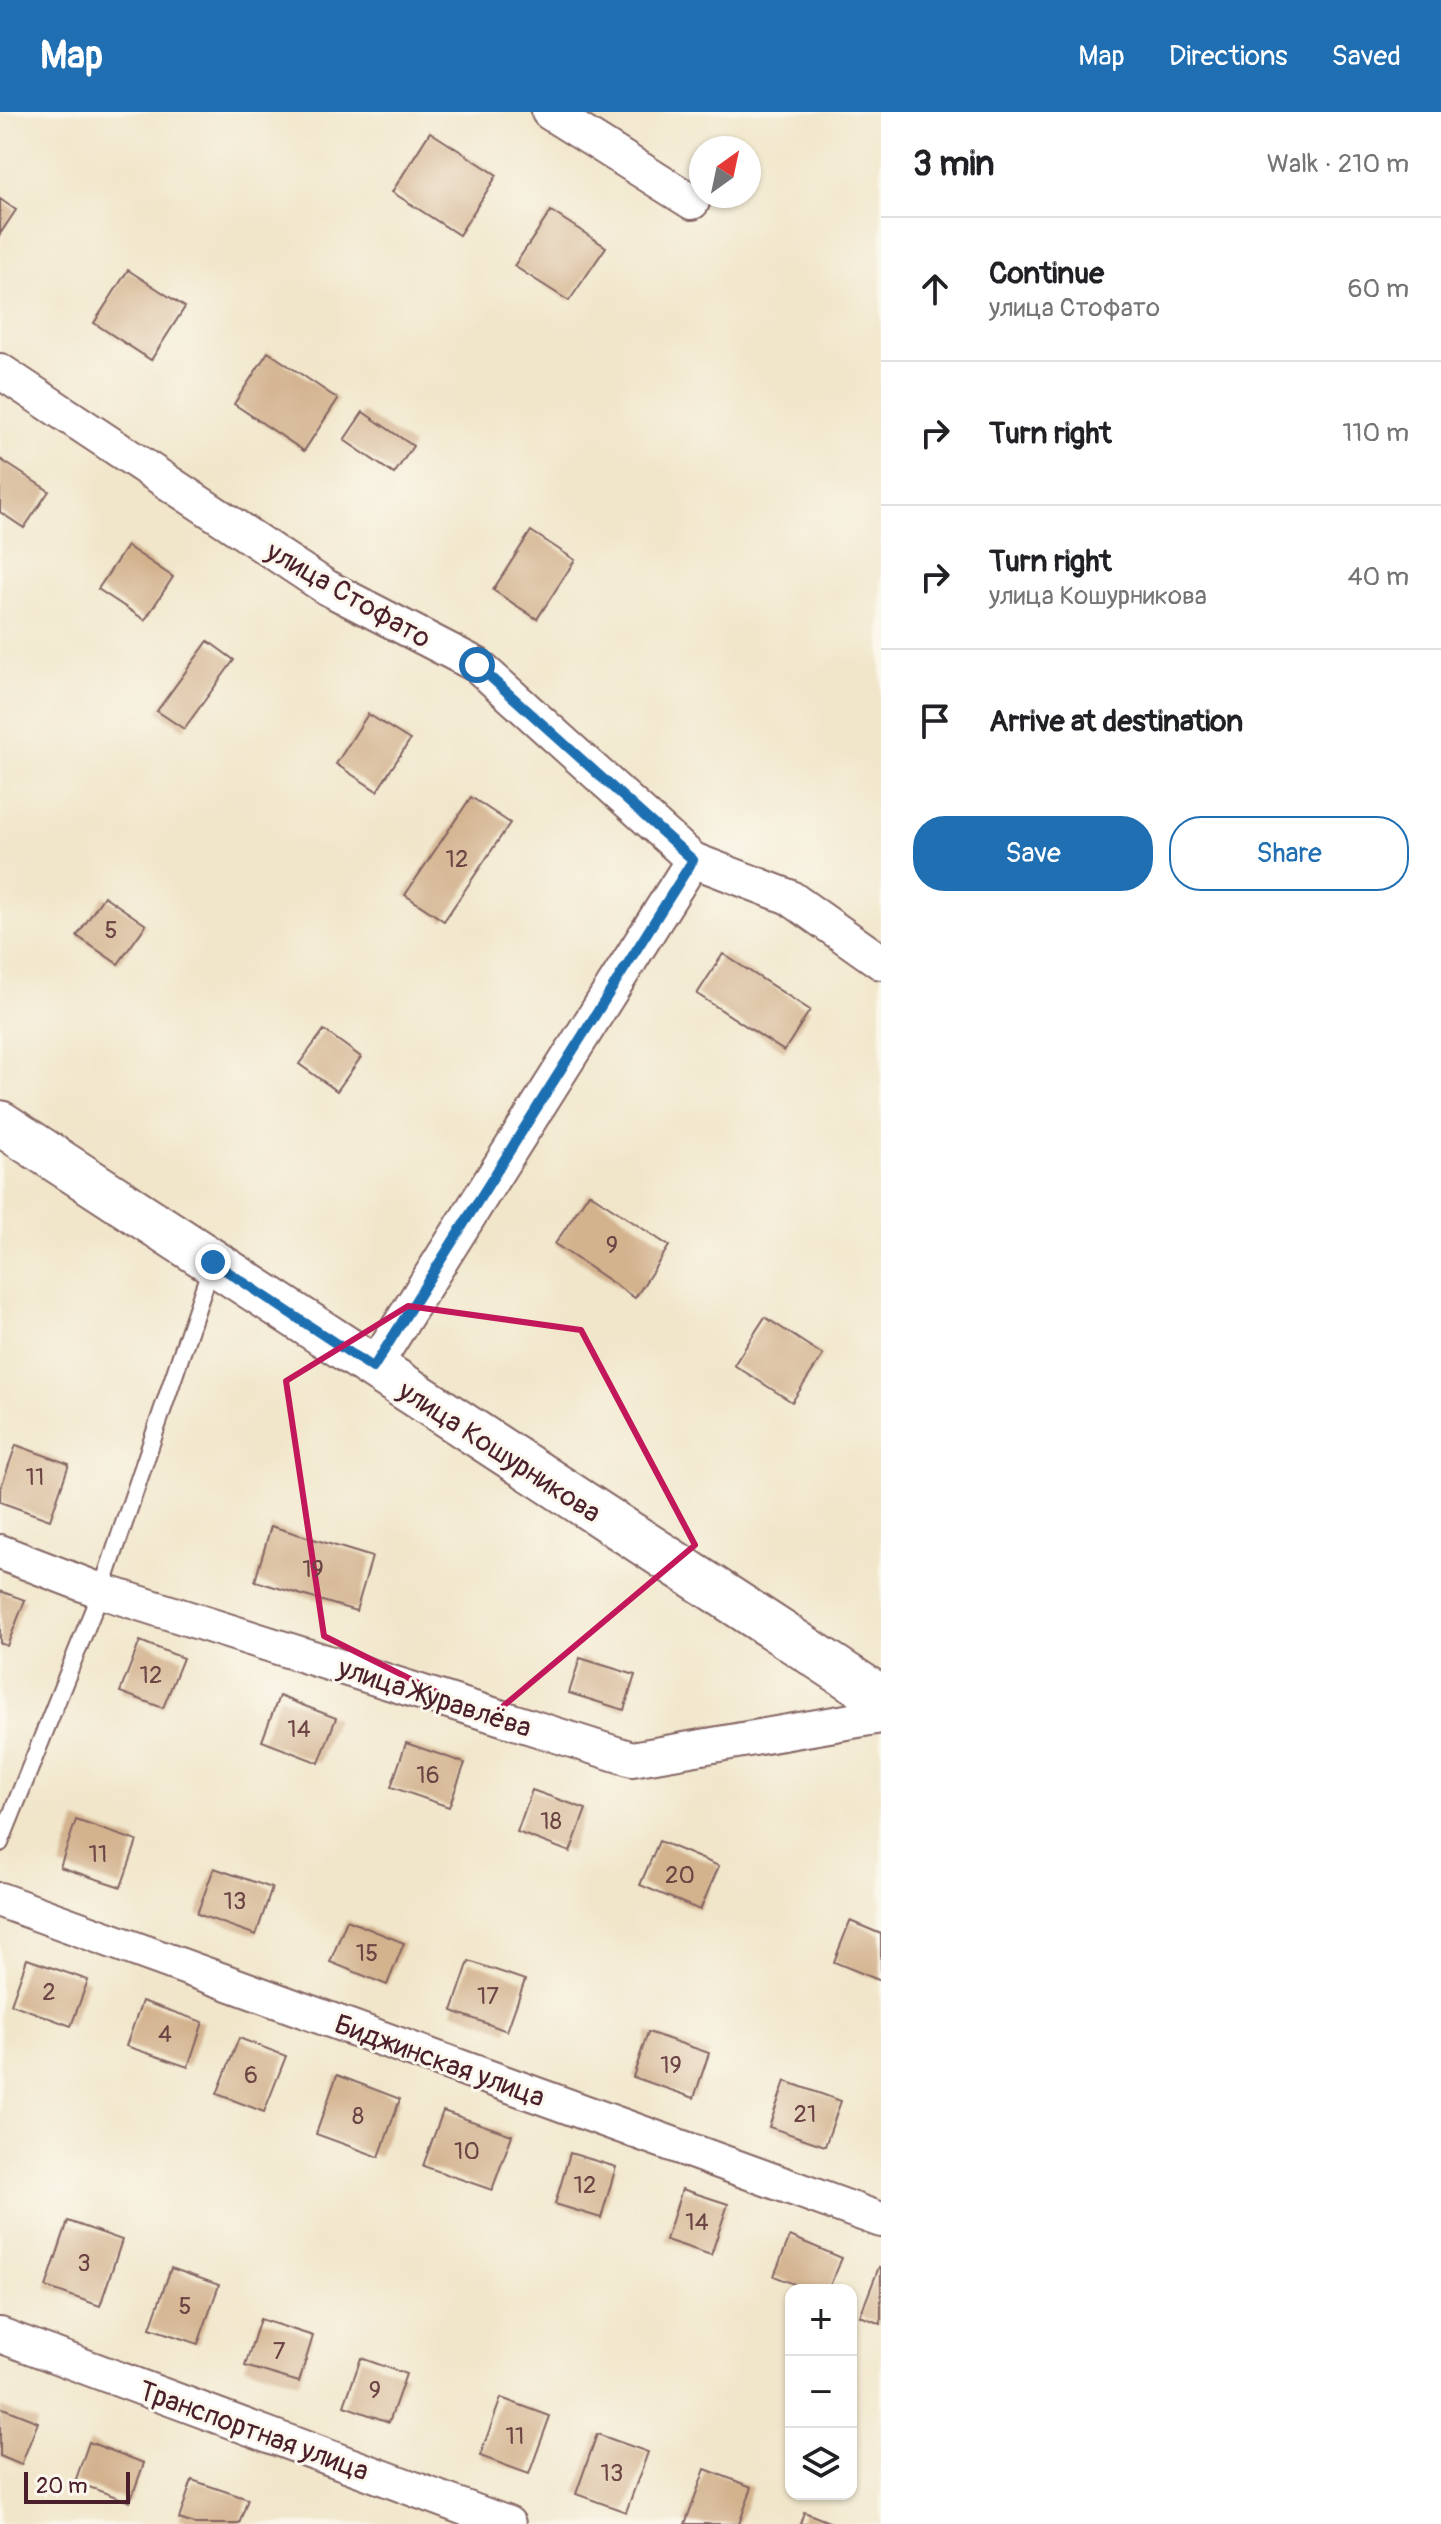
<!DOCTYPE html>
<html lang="en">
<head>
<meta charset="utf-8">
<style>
	:root { --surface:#fff; --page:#f2f2f2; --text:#202124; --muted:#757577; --line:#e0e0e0; --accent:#1f6fb2 }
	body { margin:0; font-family:Pangolin,sans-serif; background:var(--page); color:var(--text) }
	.controls { position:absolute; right:24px; bottom:24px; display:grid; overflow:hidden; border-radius:16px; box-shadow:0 2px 6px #0004 }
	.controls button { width:72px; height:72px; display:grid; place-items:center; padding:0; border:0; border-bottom:2px solid var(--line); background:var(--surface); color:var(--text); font:40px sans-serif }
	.compass { position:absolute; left:689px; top:24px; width:72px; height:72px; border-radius:50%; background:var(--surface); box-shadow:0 2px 6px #0004; rotate:33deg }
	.scale { position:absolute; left:24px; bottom:20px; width:106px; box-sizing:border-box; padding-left:8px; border:4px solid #4a1f2b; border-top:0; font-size:22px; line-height:28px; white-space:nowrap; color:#4a1f2b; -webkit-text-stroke:6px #fbf7ec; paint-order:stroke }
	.stop { position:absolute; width:24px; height:24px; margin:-18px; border:6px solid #1f6fb2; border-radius:50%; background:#fff }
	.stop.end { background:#1f6fb2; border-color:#fff; box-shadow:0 2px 8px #0008 }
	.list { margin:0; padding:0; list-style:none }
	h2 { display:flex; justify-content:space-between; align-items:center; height:104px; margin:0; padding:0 32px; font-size:34px }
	h2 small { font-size:26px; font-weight:400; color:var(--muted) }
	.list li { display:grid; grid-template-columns:52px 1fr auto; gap:24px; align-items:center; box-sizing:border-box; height:144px; padding:0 32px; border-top:2px solid var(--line) }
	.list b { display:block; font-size:30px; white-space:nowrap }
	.list p { margin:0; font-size:26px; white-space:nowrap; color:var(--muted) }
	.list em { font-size:26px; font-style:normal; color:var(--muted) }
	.actions { display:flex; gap:16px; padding:24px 32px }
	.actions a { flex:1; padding:18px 0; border:2px solid var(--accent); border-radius:32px; text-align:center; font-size:28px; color:var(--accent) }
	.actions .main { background:var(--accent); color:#fff }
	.icon { flex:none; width:44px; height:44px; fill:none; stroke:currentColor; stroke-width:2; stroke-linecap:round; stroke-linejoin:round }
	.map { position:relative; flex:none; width:881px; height:2412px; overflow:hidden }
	header { display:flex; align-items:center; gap:48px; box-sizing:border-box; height:112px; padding:0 40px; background:var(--accent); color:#fff }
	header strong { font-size:38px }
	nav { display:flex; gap:44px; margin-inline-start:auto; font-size:28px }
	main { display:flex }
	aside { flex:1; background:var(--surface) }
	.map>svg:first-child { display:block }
	.building { fill:#d3b28e }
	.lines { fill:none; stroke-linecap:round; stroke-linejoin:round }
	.lane-casing { stroke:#846563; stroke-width:20 }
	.street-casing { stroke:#846563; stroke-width:38 }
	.secondary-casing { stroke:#846563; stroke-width:48 }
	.lane { stroke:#fff; stroke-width:16 }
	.street { stroke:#fff; stroke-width:34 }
	.secondary { stroke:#fff; stroke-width:44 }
	.route { stroke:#1f6fb2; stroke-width:10 }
	.marked { fill:none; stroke:#c2185b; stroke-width:6; stroke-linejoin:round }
	.labels { text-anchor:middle; stroke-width:6; stroke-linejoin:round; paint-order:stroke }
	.number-label { font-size:24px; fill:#6c4444 }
	.street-label { font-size:28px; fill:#4a1f2b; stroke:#fbf7ec }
</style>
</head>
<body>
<header>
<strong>Map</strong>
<nav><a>Map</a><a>Directions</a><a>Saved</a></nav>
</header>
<main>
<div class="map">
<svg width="881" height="2412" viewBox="0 0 881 2412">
	<rect width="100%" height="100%" fill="#fbf7ec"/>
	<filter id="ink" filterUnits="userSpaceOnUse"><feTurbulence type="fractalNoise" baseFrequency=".0125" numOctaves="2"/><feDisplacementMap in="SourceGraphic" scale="16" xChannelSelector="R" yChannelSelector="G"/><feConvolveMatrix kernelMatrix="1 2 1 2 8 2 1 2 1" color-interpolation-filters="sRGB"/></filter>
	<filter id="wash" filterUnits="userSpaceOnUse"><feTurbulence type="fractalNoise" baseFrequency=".006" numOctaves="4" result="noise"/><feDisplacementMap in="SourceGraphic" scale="32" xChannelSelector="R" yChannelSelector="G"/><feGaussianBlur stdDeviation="1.8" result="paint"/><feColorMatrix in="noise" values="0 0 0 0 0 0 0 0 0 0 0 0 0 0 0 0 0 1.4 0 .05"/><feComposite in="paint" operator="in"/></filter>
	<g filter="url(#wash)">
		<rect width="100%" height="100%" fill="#f1e6ca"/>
		<g id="blocks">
			<g class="building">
				<polygon points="430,20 497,63 459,123 392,80"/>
				<polygon points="0,87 16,98 0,122"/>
				<polygon points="551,99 606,135 569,189 514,154"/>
				<polygon points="128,158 185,195 151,248 94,211"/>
				<polygon points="268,240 338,287 304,339 234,292"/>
				<polygon points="363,300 413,334 394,362 344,328"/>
				<polygon points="0,347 49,379 24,416 0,400"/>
				<polygon points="531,419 575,448 537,507 493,478"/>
				<polygon points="127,434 173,465 145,508 98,477"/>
				<polygon points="208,529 234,548 184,617 157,599"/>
				<polygon points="368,602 410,628 377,679 336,652"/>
				<polygon points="471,685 510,711 444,809 405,783"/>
				<polygon points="104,784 146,813 118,852 77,824"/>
				<polygon points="723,842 810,898 784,939 697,882"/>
				<polygon points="324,918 361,945 337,979 299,952"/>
				<polygon points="589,1081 669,1134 635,1186 555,1132"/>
				<polygon points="765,1205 823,1243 792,1290 734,1253"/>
				<polygon points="16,1333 69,1352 50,1408 0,1390 0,1378"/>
				<polygon points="271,1414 372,1445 356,1499 255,1469"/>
				<polygon points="0,1479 25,1488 7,1534 0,1531"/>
				<polygon points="140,1529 183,1546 163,1596 120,1580"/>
				<polygon points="580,1546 635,1563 624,1598 569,1581"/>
				<polygon points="279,1584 336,1606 319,1651 262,1629"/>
				<polygon points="406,1631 465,1651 449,1695 391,1675"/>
				<polygon points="532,1678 586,1697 570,1740 517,1720"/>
				<polygon points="76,1708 137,1729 121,1775 60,1755"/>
				<polygon points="659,1729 719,1754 700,1798 640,1773"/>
				<polygon points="214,1756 272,1776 256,1823 197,1802"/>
				<polygon points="347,1808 404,1831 387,1873 330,1850"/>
				<polygon points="850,1809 881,1822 881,1869 834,1850"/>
				<polygon points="27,1847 88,1868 71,1914 11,1892"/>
				<polygon points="469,1849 525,1868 507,1919 452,1899"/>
				<polygon points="142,1889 203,1910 188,1955 126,1934"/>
				<polygon points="648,1920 709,1941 694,1986 633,1965"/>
				<polygon points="239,1926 286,1944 264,2000 217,1982"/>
				<polygon points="337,1963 400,1987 379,2045 316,2022"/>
				<polygon points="785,1969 841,1989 825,2034 769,2015"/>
				<polygon points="443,1999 512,2023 492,2078 423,2054"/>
				<polygon points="570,2041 616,2055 601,2106 555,2092"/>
				<polygon points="682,2077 728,2092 711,2143 666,2128"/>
				<polygon points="68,2109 122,2128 100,2194 46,2175"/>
				<polygon points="790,2124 842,2146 828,2178 809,2178 774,2164"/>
				<polygon points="879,2155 881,2156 881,2212 860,2204"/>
				<polygon points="171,2156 219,2173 198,2232 150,2216"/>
				<polygon points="260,2207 313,2224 299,2270 245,2254"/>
				<polygon points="361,2246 406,2262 389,2310 344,2294"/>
				<polygon points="501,2286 550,2304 529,2362 480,2344"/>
				<polygon points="0,2295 38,2310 21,2353 0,2344"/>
				<polygon points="597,2322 648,2340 626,2400 576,2382"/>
				<polygon points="89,2330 144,2351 130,2390 75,2370"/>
				<polygon points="705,2357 752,2375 739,2412 685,2412"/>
				<polygon points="192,2368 248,2387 239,2412 194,2412 179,2407"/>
				<polygon points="804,2400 834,2412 800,2412"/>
			</g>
		</g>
	</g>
	<g filter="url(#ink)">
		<use href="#blocks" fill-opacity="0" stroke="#846563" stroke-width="2"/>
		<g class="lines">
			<defs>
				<polyline id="lane" points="0,1731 101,1479 212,1152"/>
				<g id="street">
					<polyline points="549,0 692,90"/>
					<polyline points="0,259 326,475 477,553 693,748 789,785 881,850"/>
					<polyline points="373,1256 693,748"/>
					<polyline points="0,1440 101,1479 632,1647 881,1604"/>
					<polyline points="0,1788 881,2108"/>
					<polyline points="0,2223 508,2412"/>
				</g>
				<polyline id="secondary" points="0,1011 881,1586"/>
			</defs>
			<use href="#lane" class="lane-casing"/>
			<use href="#street" class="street-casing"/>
			<use href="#secondary" class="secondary-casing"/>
			<use href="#lane" class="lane"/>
			<use href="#street" class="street"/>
			<use href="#secondary" class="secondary"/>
		</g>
	</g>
	<g class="lines" filter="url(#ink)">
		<polyline class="route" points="213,1150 373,1256 693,748 477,553"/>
	</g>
	<path class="marked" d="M 408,1194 L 581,1218 L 695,1433 L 489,1606 L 324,1524 L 286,1269 Z"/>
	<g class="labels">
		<g class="number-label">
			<text x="457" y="755">12</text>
			<text x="111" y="826">5</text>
			<text x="612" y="1141">9</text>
			<text x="35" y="1373">11</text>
			<text x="313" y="1465">19</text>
			<text x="151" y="1571">12</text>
			<text x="299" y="1625">14</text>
			<text x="428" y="1671">16</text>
			<text x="551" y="1717">18</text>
			<text x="98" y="1750">11</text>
			<text x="680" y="1771">20</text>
			<text x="235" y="1797">13</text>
			<text x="367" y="1849">15</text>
			<text x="49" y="1888">2</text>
			<text x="488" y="1892">17</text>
			<text x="165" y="1930">4</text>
			<text x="671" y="1961">19</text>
			<text x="251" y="1971">6</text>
			<text x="805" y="2010">21</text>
			<text x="358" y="2012">8</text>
			<text x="467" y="2047">10</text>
			<text x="585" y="2081">12</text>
			<text x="697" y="2118">14</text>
			<text x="84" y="2159">3</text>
			<text x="185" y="2202">5</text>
			<text x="279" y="2247">7</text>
			<text x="375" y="2286">9</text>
			<text x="515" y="2332">11</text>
			<text x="612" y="2369">13</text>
		</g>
		<g class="street-label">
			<text transform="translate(349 482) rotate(30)" y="10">улица Стофато</text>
			<text transform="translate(500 1339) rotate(33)" y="10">улица Кошурникова</text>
			<text transform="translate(435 1585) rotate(18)" y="10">улица Журавлёва</text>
			<text transform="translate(440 1948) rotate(20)" y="10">Биджинская улица</text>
			<text transform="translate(254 2318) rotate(20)" y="10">Транспортная улица</text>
		</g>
	</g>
</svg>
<div class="controls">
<button>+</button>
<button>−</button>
<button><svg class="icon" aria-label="layers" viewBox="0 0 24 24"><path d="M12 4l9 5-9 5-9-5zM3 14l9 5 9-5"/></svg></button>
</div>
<svg class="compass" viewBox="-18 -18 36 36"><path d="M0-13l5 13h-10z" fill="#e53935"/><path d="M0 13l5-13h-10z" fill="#757577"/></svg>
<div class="scale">20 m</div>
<div class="stop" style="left:477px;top:553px"></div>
<div class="stop end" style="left:213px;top:1150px"></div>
</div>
<aside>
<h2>3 min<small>Walk · 210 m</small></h2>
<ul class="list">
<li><svg class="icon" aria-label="ahead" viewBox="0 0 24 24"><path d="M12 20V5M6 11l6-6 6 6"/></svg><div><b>Continue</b><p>улица Стофато</p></div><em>60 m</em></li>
<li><svg class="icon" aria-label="right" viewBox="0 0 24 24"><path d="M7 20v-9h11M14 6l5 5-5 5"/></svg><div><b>Turn right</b></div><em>110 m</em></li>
<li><svg class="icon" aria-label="right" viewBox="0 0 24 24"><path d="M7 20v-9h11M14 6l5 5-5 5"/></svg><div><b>Turn right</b><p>улица Кошурникова</p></div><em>40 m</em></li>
<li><svg class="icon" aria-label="arrive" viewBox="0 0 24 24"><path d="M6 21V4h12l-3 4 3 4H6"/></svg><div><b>Arrive at destination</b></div></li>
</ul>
<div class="actions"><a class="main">Save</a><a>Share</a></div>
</aside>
</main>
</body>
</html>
